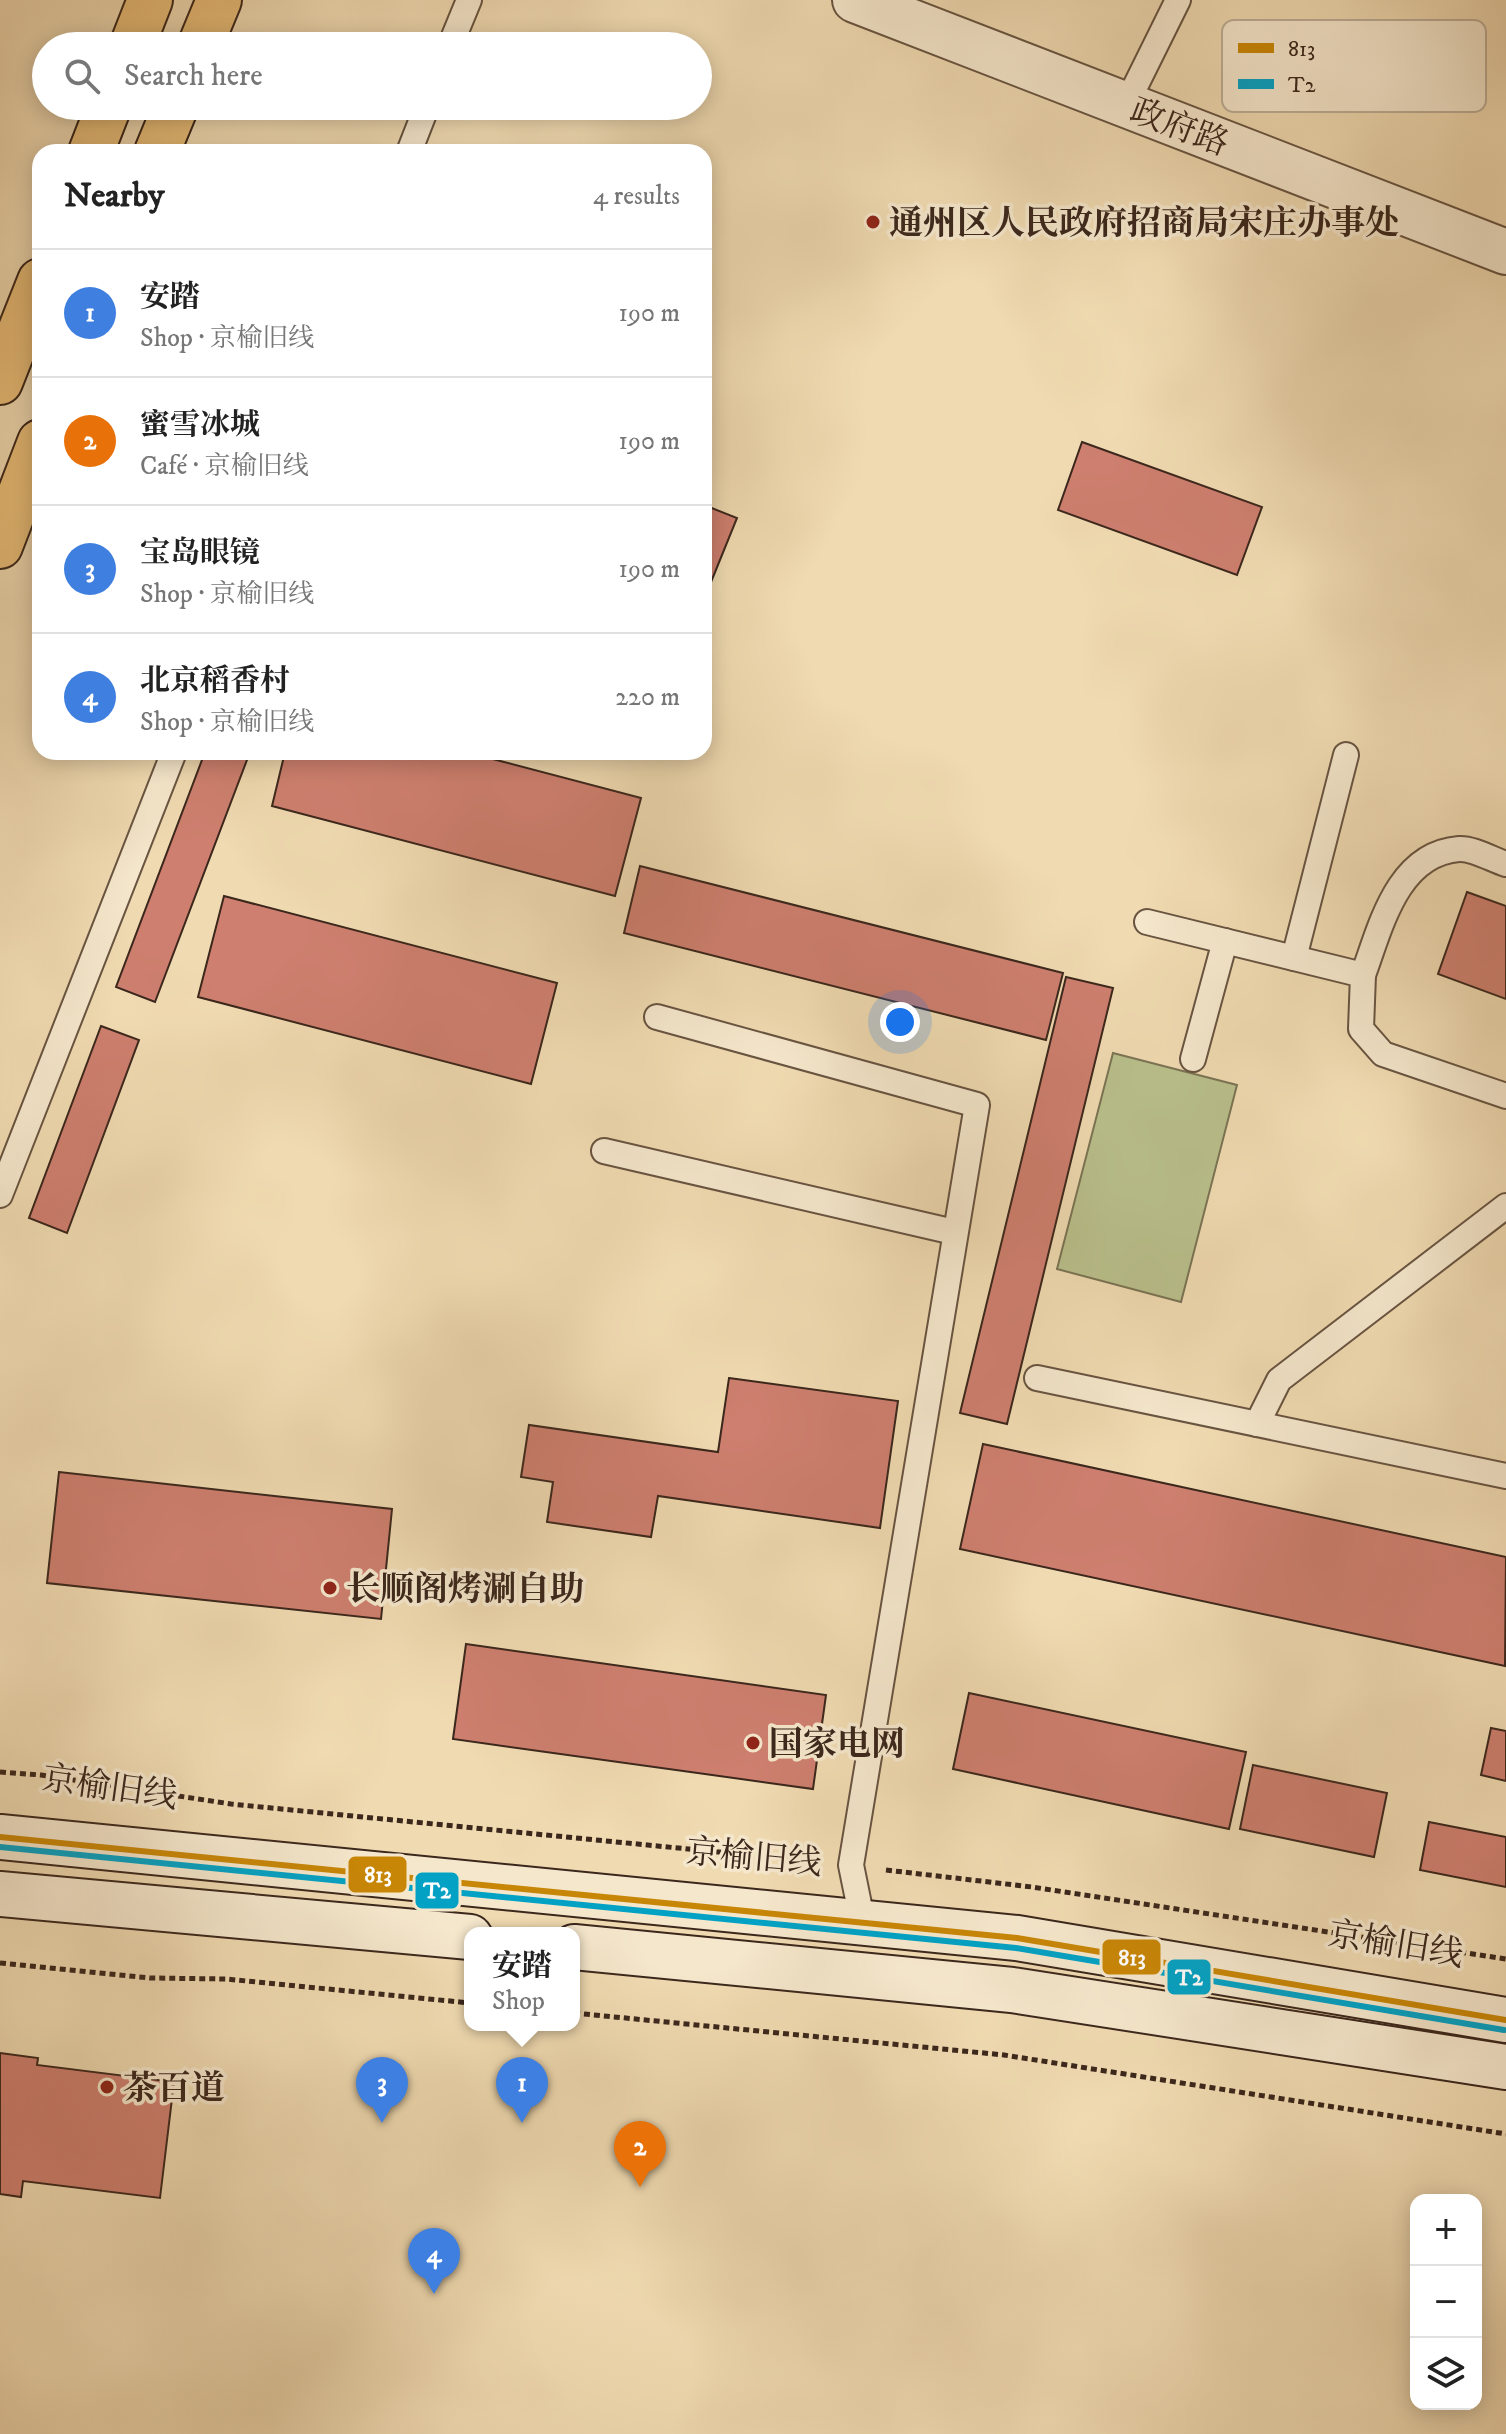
<!DOCTYPE html>
<html lang="en">
<head>
<meta charset="utf-8">
<style>
	:root { --surface:#fff; --page:#f2f2f2; --text:#222; --muted:#767676; --line:#e0e0e0; --accent:#ea580c }
	body { margin:0; font-family:"IM FELL DW Pica","Noto Serif SC",serif; background:var(--page); color:var(--text) }
	.controls { position:absolute; right:24px; bottom:24px; display:grid; overflow:hidden; border-radius:16px; box-shadow:0 4px 20px #0003 }
	.controls button { width:72px; height:72px; display:grid; place-items:center; padding:0; border:0; border-bottom:2px solid var(--line); background:var(--surface); color:var(--text); font:40px sans-serif }
	.you { position:absolute; left:900px; top:1022px; width:28px; height:28px; margin:-20px; border:6px solid #fff; border-radius:50%; background:#1a73e8; box-shadow:0 0 0 12px #1a73e833 }
	.badge { display:grid; place-items:center; width:52px; height:52px; border-radius:50%; background:var(--accent); color:#fff; font-size:26px; font-weight:700 }
	.pin { position:absolute; translate:-50% -66px; filter:drop-shadow(0 2px 4px #0008) }
	.pin::after { content:''; position:absolute; top:42px; width:28px; height:24px; background:inherit; clip-path:polygon(0 0,100% 0,50% 100%) }
	.popup { position:absolute; left:464px; top:1927px; width:116px; height:104px; box-sizing:border-box; display:grid; place-content:center; border-radius:16px; background:var(--surface); filter:drop-shadow(0 2px 6px #0005); font-size:26px; white-space:nowrap; color:var(--muted) }
	.popup b { font-size:30px; color:var(--text) }
	.popup::after { content:''; position:absolute; left:50%; top:100%; margin-left:-16px; border:16px solid transparent; border-top-color:var(--surface) }
	.list { margin:0; padding:0; list-style:none }
	h2 { display:flex; justify-content:space-between; align-items:center; height:104px; margin:0; padding:0 32px; font-size:34px }
	h2 small { font-size:26px; font-weight:400; color:var(--muted) }
	.list li { display:grid; grid-template-columns:52px 1fr auto; gap:24px; align-items:center; box-sizing:border-box; height:128px; padding:0 32px; border-top:2px solid var(--line) }
	.list b { display:block; font-size:30px; white-space:nowrap }
	.list p { margin:0; font-size:26px; white-space:nowrap; color:var(--muted) }
	.list em { font-size:26px; font-style:normal; color:var(--muted) }
	.icon { flex:none; width:44px; height:44px; fill:none; stroke:currentColor; stroke-width:2; stroke-linecap:round; stroke-linejoin:round }
	.map { position:relative; flex:none; width:1506px; height:2434px; overflow:hidden }
	.search { position:absolute; background:var(--surface); box-shadow:0 4px 20px #0003; left:32px; top:32px; width:680px; height:88px; display:flex; align-items:center; gap:20px; box-sizing:border-box; padding:0 28px; border-radius:44px; color:var(--muted); font-size:30px }
	.panel { position:absolute; background:var(--surface); box-shadow:0 4px 20px #0003; left:32px; top:144px; width:680px; height:616px; border-radius:24px }
	.map>svg:first-child { display:block }
	.green { fill:#b9c08c; stroke:#7a7454; stroke-width:2 }
	.building { fill:#ce7f6f; stroke:#3b271c; stroke-width:2 }
	.lines { fill:none; stroke-linecap:round; stroke-linejoin:round }
	.service-casing { stroke:#685441; stroke-width:28 }
	.tertiary-casing { stroke:#685441; stroke-width:48 }
	.secondary-casing { stroke:#3b271c; stroke-width:48 }
	.primary-casing { stroke:#3b271c; stroke-width:48 }
	.path { stroke:#3b271c; stroke-width:5; stroke-dasharray:6 4; stroke-linecap:butt }
	.service { stroke:#f5e7cc; stroke-width:24 }
	.tertiary { stroke:#f5e7cc; stroke-width:44 }
	.secondary { stroke:#f5e7cc; stroke-width:44 }
	.primary { stroke:#e8bd78; stroke-width:44 }
	.bus-1-casing { stroke:#f5e7cc; stroke-width:12 }
	.bus-2-casing { stroke:#f5e7cc; stroke-width:12 }
	.bus-1 { stroke:#c88607; stroke-width:6 }
	.bus-2 { stroke:#03a2c5; stroke-width:6 }
	.poi-dot { fill:#8f2418; stroke:#f5e7cc; stroke-width:3 }
	.labels { text-anchor:middle; stroke-width:7; stroke-linejoin:round; paint-order:stroke }
	.street-label { font-size:34px; fill:#3b271c; stroke:#f5e7cc }
	.poi-label { font-size:34px; font-weight:bold; fill:#3b271c; stroke:#f5e7cc; text-anchor:start }
	.key { fill:#f5e7cc; stroke:#bdad97; stroke-width:2 }
	.key-label { font-size:22px; fill:#3b271c }
	.line-badge { stroke:#f5e7cc; stroke-width:3 }
	.badge-label { font-size:22px; text-anchor:middle; font-weight:bold; fill:#fff }
</style>
</head>
<body>
<div class="map">
<svg width="1506" height="2434" viewBox="0 0 1506 2434">
	<rect width="100%" height="100%" fill="#f0dab1"/>
	<filter id="stains"><feTurbulence type="fractalNoise" baseFrequency=".0025" numOctaves="4"/><feColorMatrix values="0 0 0 0 .2 0 0 0 0 .09 0 0 0 0 .02 0 0 0 .5 -.17"/></filter>
	<radialGradient id="worn" r=".72"><stop offset=".6" stop-color="#630" stop-opacity="0"/><stop offset="1" stop-color="#630" stop-opacity=".3"/></radialGradient>
	<polygon class="green" points="1113,1053 1237,1085 1181,1302 1057,1269"/>
	<g class="building">
		<polygon points="1082,442 1262,507 1237,575 1058,510"/>
		<polygon points="704,505 737,518 707,592 704,591"/>
		<polygon points="205,752 250,752 155,1002 116,987"/>
		<polygon points="285,752 466,752 641,798 615,896 272,806"/>
		<polygon points="640,866 1063,973 1046,1040 624,933"/>
		<polygon points="1467,892 1506,906 1506,999 1438,974"/>
		<polygon points="224,896 557,983 531,1084 198,997"/>
		<polygon points="1066,977 1113,988 1007,1424 960,1413"/>
		<polygon points="101,1026 139,1040 67,1233 29,1218"/>
		<polygon points="729,1378 898,1401 880,1528 658,1496 651,1537 547,1522 553,1482 521,1477 529,1425 718,1452"/>
		<polygon points="983,1444 1506,1557 1505,1666 960,1549"/>
		<polygon points="59,1472 392,1509 381,1619 47,1583"/>
		<polygon points="466,1644 826,1695 813,1789 453,1739"/>
		<polygon points="969,1693 1246,1752 1229,1829 953,1769"/>
		<polygon points="1491,1728 1506,1731 1506,1781 1481,1775"/>
		<polygon points="1253,1765 1387,1793 1374,1857 1240,1829"/>
		<polygon points="1429,1822 1506,1837 1506,1887 1420,1870"/>
		<polygon points="0,2053 38,2058 37,2065 174,2082 160,2198 23,2181 21,2197 0,2194"/>
	</g>
	<g class="lines">
		<defs>
			<g id="service">
				<polyline points="450,46 469,0"/>
				<polyline points="1126,105 1178,0"/>
				<polyline points="409,152 427,106"/>
				<polyline points="1147,922 1363,975 1361,1029 1383,1054 1506,1096"/>
				<polyline points="1294,958 1346,755"/>
				<path d="M 1363,975 C 1381,926 1397,854 1459,849 C 1473,848 1493,860 1506,864"/>
				<polyline points="657,1017 977,1105 851,1865 863,1924"/>
				<polyline points="1193,1059 1225,941"/>
				<polyline points="604,1151 954,1232"/>
				<polyline points="0,1195 174,752"/>
				<polyline points="1037,1378 1506,1476"/>
				<polyline points="1257,1424 1279,1380 1506,1206"/>
			</g>
			<polyline id="tertiary" points="855,0 1506,252"/>
			<g id="secondary">
				<polyline points="0,1837 1017,1938 1506,2020"/>
				<polyline points="0,1894 470,1937"/>
				<polyline points="574,1947 1012,1990 1506,2067"/>
			</g>
			<g id="primary">
				<polyline points="132,46 150,0"/>
				<polyline points="200,46 219,0"/>
				<polyline points="91,152 109,106"/>
				<polyline points="157,152 176,106"/>
				<polyline points="0,382 40,281"/>
				<polyline points="0,546 40,442"/>
			</g>
		</defs>
		<use href="#service" class="service-casing"/>
		<use href="#tertiary" class="tertiary-casing"/>
		<use href="#secondary" class="secondary-casing"/>
		<use href="#primary" class="primary-casing"/>
		<g class="path">
			<polyline points="0,1772 41,1775 231,1804 820,1862"/>
			<polyline points="886,1870 1032,1887 1506,1959"/>
			<polyline points="0,1963 150,1978 226,1979 470,2003"/>
			<polyline points="574,2013 1004,2055 1506,2134"/>
		</g>
		<use href="#service" class="service"/>
		<use href="#tertiary" class="tertiary"/>
		<use href="#secondary" class="secondary"/>
		<use href="#primary" class="primary"/>
		<defs>
			<polyline id="bus-1" points="0,1837 1017,1938 1506,2020"/>
			<polyline id="bus-2" points="0,1847 1016,1948 1504,2030"/>
		</defs>
		<use href="#bus-1" class="bus-1-casing"/>
		<use href="#bus-2" class="bus-2-casing"/>
		<use href="#bus-1" class="bus-1"/>
		<use href="#bus-2" class="bus-2"/>
	</g>
	<g class="poi-dot">
		<circle cx="873" cy="222" r="8"/>
		<circle cx="330" cy="1588" r="8"/>
		<circle cx="753" cy="1743" r="8"/>
		<circle cx="107" cy="2087" r="8"/>
	</g>
	<g class="labels">
		<g class="street-label">
			<text transform="translate(1180 126) rotate(21)" y="12">政府路</text>
			<text transform="translate(110 1786) rotate(8)" y="12">京榆旧线</text>
			<text transform="translate(754 1856) rotate(5)" y="12">京榆旧线</text>
			<text transform="translate(1396 1943) rotate(9)" y="12">京榆旧线</text>
		</g>
		<g class="poi-label">
			<text x="889" y="234">通州区人民政府招商局宋庄办事处</text>
			<text x="346" y="1600">长顺阁烤涮自助</text>
			<text x="769" y="1755">国家电网</text>
			<text x="123" y="2099">茶百道</text>
		</g>
	</g>
	<rect x="1222" y="20" width="264" height="92" rx="12" class="key"/>
	<rect x="1238" y="43" width="36" height="10" fill="#c88607"/>
	<rect x="1238" y="79" width="36" height="10" fill="#03a2c5"/>
	<g class="key-label">
		<text x="1288" y="56">813</text>
		<text x="1288" y="92">T2</text>
	</g>
	<g class="line-badge">
		<rect x="347" y="1855" width="61" height="39" rx="8" fill="#c88607"/>
		<rect x="414" y="1871" width="46" height="39" rx="8" fill="#03a2c5"/>
		<rect x="1101" y="1938" width="61" height="38" rx="8" fill="#c88607"/>
		<rect x="1166" y="1958" width="46" height="38" rx="8" fill="#03a2c5"/>
	</g>
	<g class="badge-label">
		<text x="378" y="1882">813</text>
		<text x="437" y="1898">T2</text>
		<text x="1132" y="1965">813</text>
		<text x="1189" y="1985">T2</text>
	</g>
	<rect width="100%" height="100%" filter="url(#stains)"/>
	<rect width="100%" height="100%" fill="url(#worn)"/>
</svg>
<div class="controls">
<button>+</button>
<button>−</button>
<button><svg class="icon" aria-label="layers" viewBox="0 0 24 24"><path d="M12 4l9 5-9 5-9-5zM3 14l9 5 9-5"/></svg></button>
</div>
<div class="you"></div>
<div class="pin badge" style="left:522px;top:2123px;background:#3f7fe0">1</div>
<div class="popup"><b>安踏</b>Shop</div>
<div class="pin badge" style="left:640px;top:2187px;background:#e8710a">2</div>
<div class="pin badge" style="left:382px;top:2123px;background:#3f7fe0">3</div>
<div class="pin badge" style="left:434px;top:2294px;background:#3f7fe0">4</div>
<div class="search"><svg class="icon" aria-label="search" viewBox="0 0 24 24"><circle cx="10" cy="10" r="6"/><path d="M15 15l6 6"/></svg>Search here</div>
<section class="panel">
<h2>Nearby<small>4 results</small></h2>
<ul class="list">
<li><span class="badge" style="background:#3f7fe0">1</span><div><b>安踏</b><p>Shop · 京榆旧线</p></div><em>190 m</em></li>
<li><span class="badge" style="background:#e8710a">2</span><div><b>蜜雪冰城</b><p>Café · 京榆旧线</p></div><em>190 m</em></li>
<li><span class="badge" style="background:#3f7fe0">3</span><div><b>宝岛眼镜</b><p>Shop · 京榆旧线</p></div><em>190 m</em></li>
<li><span class="badge" style="background:#3f7fe0">4</span><div><b>北京稻香村</b><p>Shop · 京榆旧线</p></div><em>220 m</em></li>
</ul>
</section>
</div>
</body>
</html>
